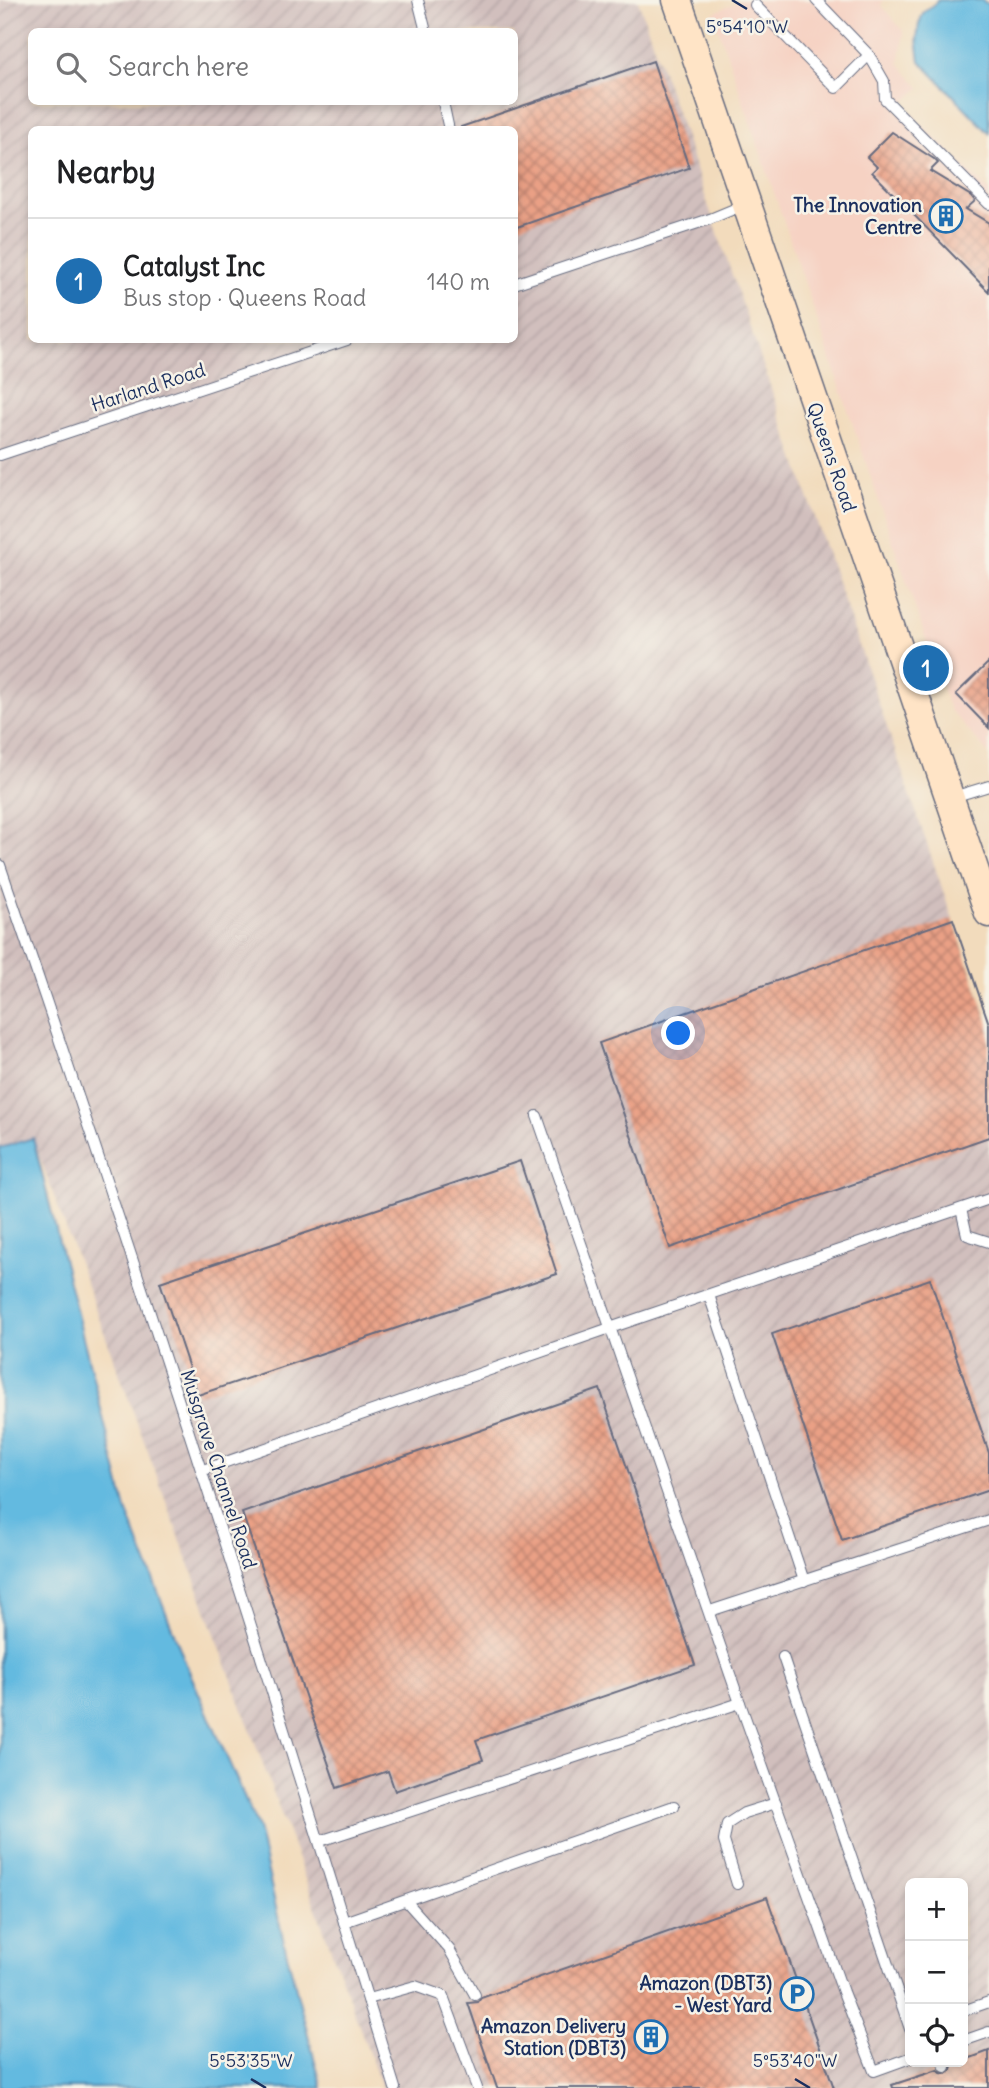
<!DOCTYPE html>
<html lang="en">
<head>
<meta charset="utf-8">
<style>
	:root { --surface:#fff; --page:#f6f6f6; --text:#202124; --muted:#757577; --line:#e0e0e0; --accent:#1f6fb2 }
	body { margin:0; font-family:Delius,sans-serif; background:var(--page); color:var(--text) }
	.controls { position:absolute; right:21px; bottom:21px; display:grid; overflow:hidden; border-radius:10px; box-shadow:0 4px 10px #0003 }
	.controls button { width:63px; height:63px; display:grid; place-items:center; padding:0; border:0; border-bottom:2px solid var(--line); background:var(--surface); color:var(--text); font:35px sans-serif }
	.you { position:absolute; left:679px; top:1034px; width:24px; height:24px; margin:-18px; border:5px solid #fff; border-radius:50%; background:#1a73e8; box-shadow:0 0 0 10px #1a73e833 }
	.badge { display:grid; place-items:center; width:46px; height:46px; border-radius:50%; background:var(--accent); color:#fff; font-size:23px; font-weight:700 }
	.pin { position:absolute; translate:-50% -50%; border:4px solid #fff; box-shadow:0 2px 7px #0006 }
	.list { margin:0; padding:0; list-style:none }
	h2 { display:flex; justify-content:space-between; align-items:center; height:91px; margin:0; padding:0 28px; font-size:30px }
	h2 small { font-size:23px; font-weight:400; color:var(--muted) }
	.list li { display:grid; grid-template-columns:46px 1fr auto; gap:21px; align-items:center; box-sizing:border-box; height:126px; padding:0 28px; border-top:2px solid var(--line) }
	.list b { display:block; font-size:26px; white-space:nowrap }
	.list p { margin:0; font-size:23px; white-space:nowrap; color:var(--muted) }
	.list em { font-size:23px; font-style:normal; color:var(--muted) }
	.icon { flex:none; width:38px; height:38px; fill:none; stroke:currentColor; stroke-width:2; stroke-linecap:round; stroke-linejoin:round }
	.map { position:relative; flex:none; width:989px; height:2088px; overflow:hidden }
	.search { position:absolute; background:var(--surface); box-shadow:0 4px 10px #0003; left:28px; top:28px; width:490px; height:77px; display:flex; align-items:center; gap:18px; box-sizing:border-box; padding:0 24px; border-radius:10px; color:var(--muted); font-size:26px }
	.panel { position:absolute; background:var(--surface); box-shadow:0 4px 10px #0003; left:28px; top:126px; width:490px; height:217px; border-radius:10px }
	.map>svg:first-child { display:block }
	.built { fill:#f6d2c3 }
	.industrial { fill:url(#industrial-furrows); fill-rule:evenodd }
	.water { fill:#63bae0; stroke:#3f749f; stroke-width:2 }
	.building { fill:url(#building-cross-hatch) }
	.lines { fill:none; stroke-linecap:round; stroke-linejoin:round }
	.lane-casing { stroke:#666b7f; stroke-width:12 }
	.secondary-casing { stroke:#666b7f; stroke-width:31 }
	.lane { stroke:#fff; stroke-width:10 }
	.secondary { stroke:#ffe4c6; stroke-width:28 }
	.ticks { fill:none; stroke:#1b2f5e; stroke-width:2.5 }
	.labels { text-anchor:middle; stroke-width:5; stroke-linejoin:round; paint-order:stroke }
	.poi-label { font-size:19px; font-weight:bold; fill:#1b2f5e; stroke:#f7f3e8; text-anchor:end }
	.street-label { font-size:19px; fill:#1b2f5e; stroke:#f7f3e8 }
	.ticks-label { font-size:18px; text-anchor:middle; fill:#1b2f5e; stroke:#f7f3e8; stroke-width:5; stroke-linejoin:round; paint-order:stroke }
</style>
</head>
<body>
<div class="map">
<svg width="989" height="2088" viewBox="0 0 989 2088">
	<defs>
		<pattern id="industrial-furrows" width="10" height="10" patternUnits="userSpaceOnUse" patternTransform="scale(1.75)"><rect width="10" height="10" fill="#d1bfbd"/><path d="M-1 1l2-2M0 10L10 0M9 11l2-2" fill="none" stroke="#b3a4a5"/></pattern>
		<pattern id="building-cross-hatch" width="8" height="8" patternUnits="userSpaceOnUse" patternTransform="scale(1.75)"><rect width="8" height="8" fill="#eaa085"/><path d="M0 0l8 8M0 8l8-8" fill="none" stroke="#bd8370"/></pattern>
	</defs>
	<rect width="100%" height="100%" fill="#f7f3e8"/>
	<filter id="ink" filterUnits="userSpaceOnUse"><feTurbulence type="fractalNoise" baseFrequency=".0143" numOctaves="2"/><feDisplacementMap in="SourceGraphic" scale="14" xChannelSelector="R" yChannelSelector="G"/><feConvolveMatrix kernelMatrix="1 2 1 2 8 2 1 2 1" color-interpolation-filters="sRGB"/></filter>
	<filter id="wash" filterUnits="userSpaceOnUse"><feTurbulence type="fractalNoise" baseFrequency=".00686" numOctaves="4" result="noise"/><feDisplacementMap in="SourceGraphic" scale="28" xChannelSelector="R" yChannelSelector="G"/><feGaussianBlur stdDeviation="1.57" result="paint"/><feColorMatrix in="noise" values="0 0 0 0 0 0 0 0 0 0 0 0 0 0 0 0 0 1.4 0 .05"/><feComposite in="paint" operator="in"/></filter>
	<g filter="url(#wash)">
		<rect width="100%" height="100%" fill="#f2dbbc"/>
		<polygon class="built" points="741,0 883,0 881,5 904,32 899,63 920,88 902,104 989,192 989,754 950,710 713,13"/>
		<path class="industrial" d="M 0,0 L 638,0 L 989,1025 L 989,2088 L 382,2088 L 33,1139 L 0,1148 ZM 32,32 L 514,32 L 514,102 L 32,102 ZM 32,130 L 514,130 L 514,340 L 32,340 ZM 910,1883 L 963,1883 L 963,2062 L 910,2062 Z"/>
		<g class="water">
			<polygon points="939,0 982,0 989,5 989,133 920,61 917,38 919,24 923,13"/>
			<polygon points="33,1138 126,1509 186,1664 258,1828 284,1943 322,2088 0,2088 0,1148"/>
		</g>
		<g id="blocks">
			<g class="building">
				<polygon points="653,61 689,168 514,228 514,130 461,130 461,127"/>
				<polygon points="892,132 934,159 938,163 930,171 971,196 975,201 966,209 989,223 989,292 872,172 877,167 867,157"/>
				<polygon points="989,662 989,728 956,694"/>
				<polygon points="953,919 989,1024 989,1137 670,1248 599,1043"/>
				<polygon points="520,1161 557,1274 198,1395 160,1282"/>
				<polygon points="930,1279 989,1453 989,1490 842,1540 772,1334"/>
				<polygon points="600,1389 695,1665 476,1740 483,1760 395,1791 388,1771 337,1788 242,1513"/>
				<polygon points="767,1897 834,2088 497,2088 468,2003 478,2002 481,1998"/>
				<polygon points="989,2051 989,2088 893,2088 892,2085 938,2070 941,2073 947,2074 951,2071 952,2065"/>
			</g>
		</g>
	</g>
	<g filter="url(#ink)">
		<use href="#blocks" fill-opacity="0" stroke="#666b7f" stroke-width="2"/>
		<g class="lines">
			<defs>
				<g id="lane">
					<polyline points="418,0 426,32"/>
					<polyline points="816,0 869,55 884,81 885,99 989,204"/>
					<polyline points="755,5 836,88 869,55"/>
					<polyline points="443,102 449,130"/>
					<polyline points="514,284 710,219 746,204"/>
					<polyline points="0,455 347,340"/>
					<polyline points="953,797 989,786"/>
					<path d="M 0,865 C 139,1271 270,1678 395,2088"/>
					<polyline points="537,1116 740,1703 843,1992 874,2071 910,2058"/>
					<polyline points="961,1209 967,1235 989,1242"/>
					<polyline points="709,1295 804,1581"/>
					<polyline points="203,1470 610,1328 989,1199"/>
					<polyline points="710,1611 989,1520"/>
					<polyline points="783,1657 910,2029"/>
					<polyline points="320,1841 740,1703"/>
					<polyline points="737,1884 724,1841 727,1824 744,1813 776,1803"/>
					<polyline points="406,1901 449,1949 475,1995"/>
					<polyline points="344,1922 674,1806"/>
					<polyline points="368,1999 415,1986 443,1996 477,2088"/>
					<polyline points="963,2011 989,2002"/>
					<polyline points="963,2041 989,2032"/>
					<polyline points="943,2062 945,2067"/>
				</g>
				<polyline id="secondary" points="677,0 989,913"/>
			</defs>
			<use href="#lane" class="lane-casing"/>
			<use href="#secondary" class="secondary-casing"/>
			<use href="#lane" class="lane"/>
			<use href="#secondary" class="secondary"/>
		</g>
	</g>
	<path class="ticks" d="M 732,0 L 747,9M 251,2079 L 266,2088M 795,2079 L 810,2088"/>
	<defs>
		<symbol id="building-ring" viewBox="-11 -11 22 22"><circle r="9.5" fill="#f7f3e8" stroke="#1f6fb2" stroke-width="1.5"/><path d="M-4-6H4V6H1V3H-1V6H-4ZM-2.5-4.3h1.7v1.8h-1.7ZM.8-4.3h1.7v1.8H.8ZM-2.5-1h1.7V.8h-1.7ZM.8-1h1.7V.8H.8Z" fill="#1f6fb2"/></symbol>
		<symbol id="parking-ring" viewBox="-11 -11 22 22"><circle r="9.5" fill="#f7f3e8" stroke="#1f6fb2" stroke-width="1.5"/><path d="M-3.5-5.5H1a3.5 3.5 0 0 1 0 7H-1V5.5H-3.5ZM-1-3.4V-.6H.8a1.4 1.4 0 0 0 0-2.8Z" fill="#1f6fb2"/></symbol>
	</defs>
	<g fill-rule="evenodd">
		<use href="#building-ring" x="927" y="197" width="38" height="38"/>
		<use href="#parking-ring" x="778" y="1975" width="38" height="38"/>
		<use href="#building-ring" x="632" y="2018" width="38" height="38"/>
	</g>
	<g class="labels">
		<g class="poi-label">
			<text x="922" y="212">The Innovation<tspan x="922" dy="22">Centre</tspan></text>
			<text x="772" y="1990">Amazon (DBT3)<tspan x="772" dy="22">- West Yard</tspan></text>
			<text x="626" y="2033">Amazon Delivery<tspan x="626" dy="22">Station (DBT3)</tspan></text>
		</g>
		<g class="street-label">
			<text transform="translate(148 387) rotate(-18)" y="7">Harland Road</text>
			<text transform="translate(832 457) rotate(71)" y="7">Queens Road</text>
			<text transform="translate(219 1469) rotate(72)" y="7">Musgrave Channel Road</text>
		</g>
	</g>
	<g class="ticks-label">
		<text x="747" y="33">5°54'10"W</text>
		<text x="251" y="2067">5°53'35"W</text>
		<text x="795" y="2067">5°53'40"W</text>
	</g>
</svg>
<div class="controls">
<button>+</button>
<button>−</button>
<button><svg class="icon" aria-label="locate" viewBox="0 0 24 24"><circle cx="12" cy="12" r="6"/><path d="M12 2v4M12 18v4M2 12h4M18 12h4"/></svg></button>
</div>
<div class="you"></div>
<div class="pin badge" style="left:926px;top:668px">1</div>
<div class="search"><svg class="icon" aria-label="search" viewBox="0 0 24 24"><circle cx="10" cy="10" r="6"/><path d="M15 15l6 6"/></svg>Search here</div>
<section class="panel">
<h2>Nearby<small></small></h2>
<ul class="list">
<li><span class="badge">1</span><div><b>Catalyst Inc</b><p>Bus stop · Queens Road</p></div><em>140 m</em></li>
</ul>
</section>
</div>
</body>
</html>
